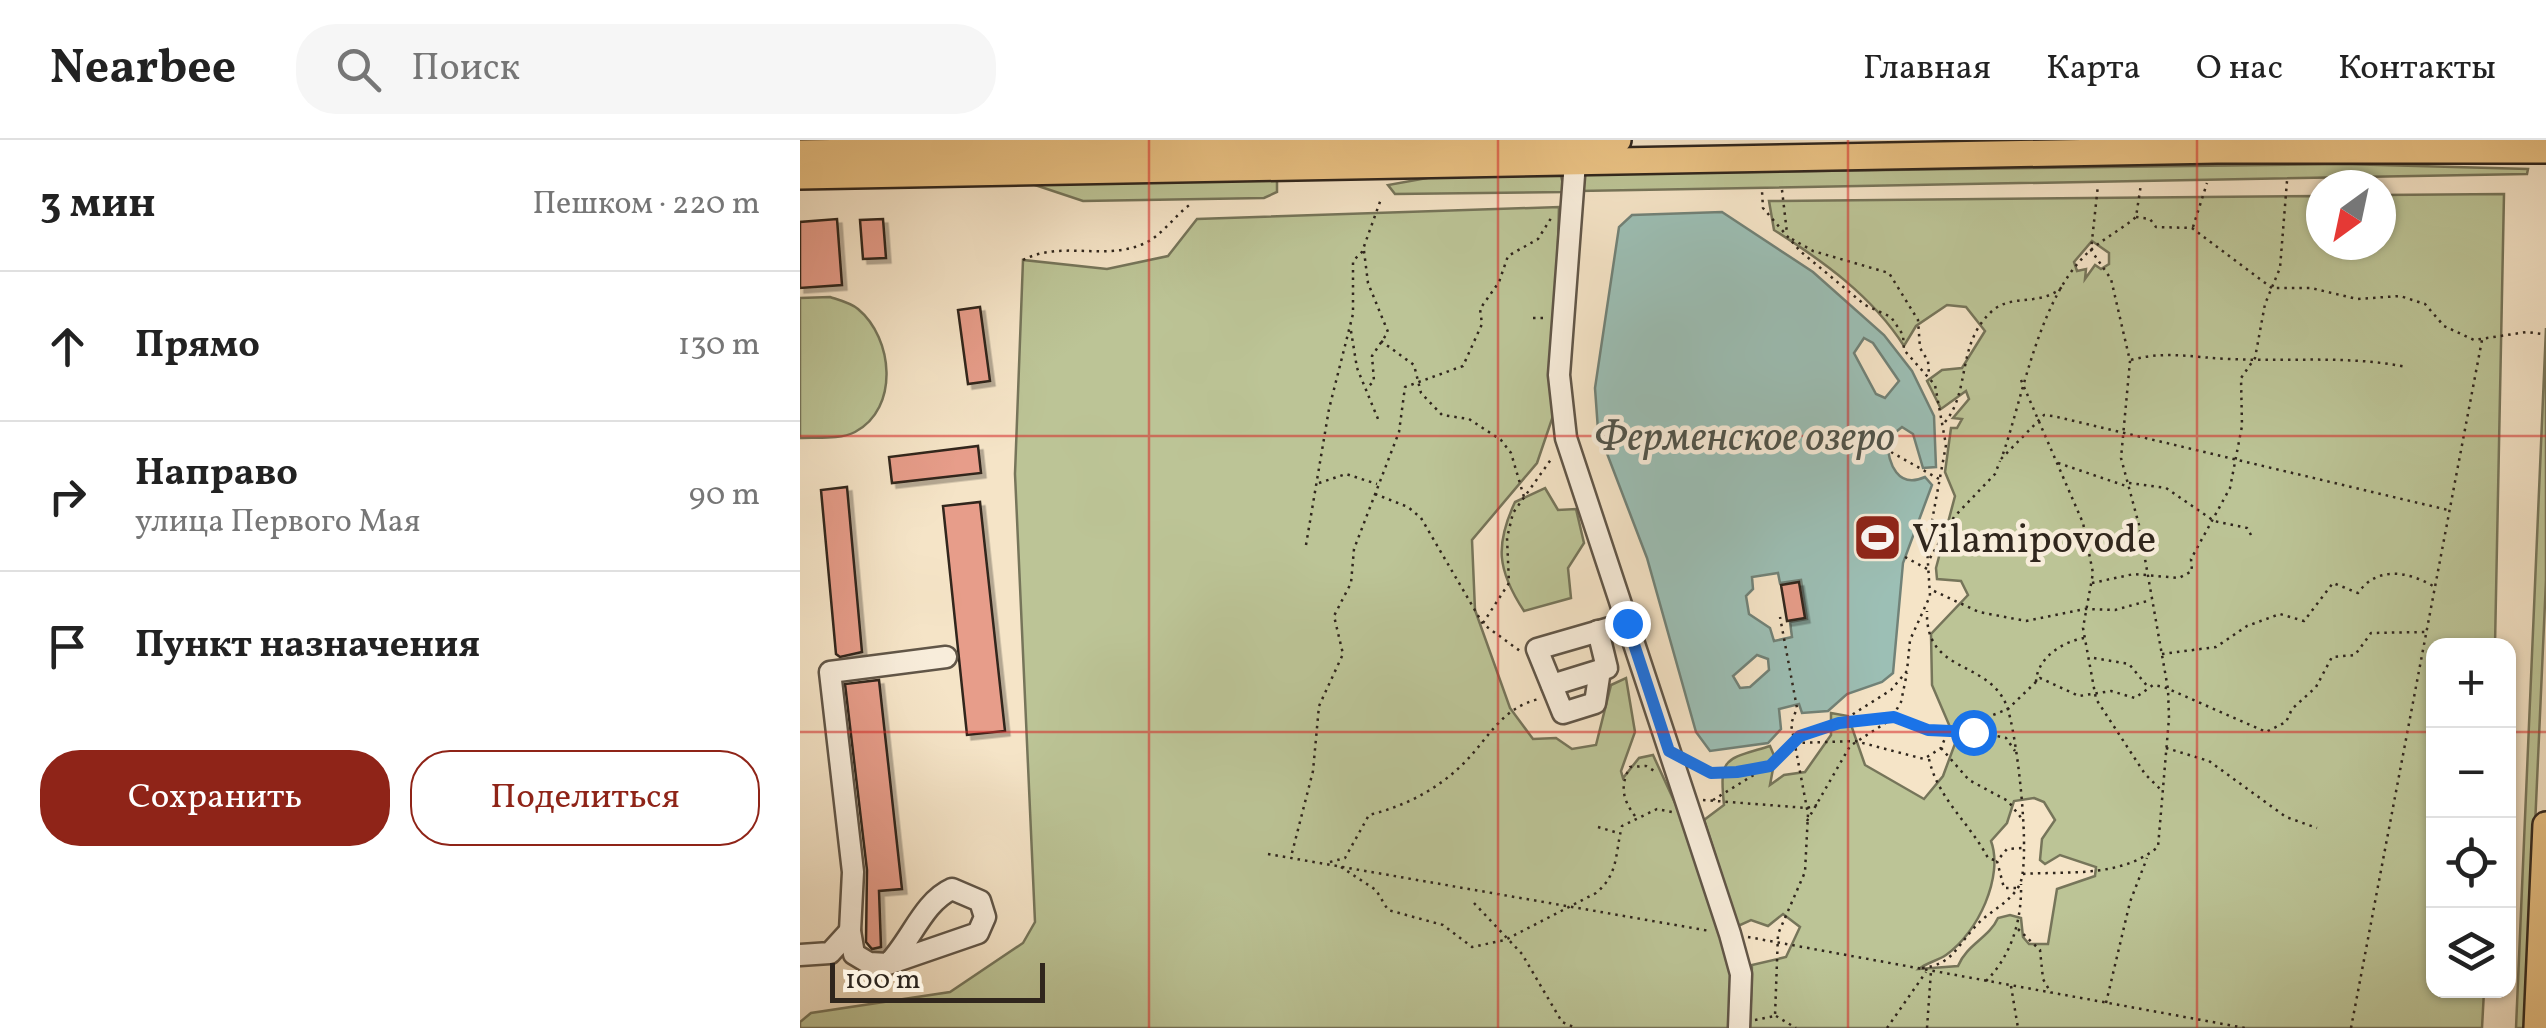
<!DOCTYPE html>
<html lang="ru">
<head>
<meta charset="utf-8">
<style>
	:root { --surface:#fff; --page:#f6f6f6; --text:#222; --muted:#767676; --line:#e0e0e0; --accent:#8f2418 }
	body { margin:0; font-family:Vollkorn,serif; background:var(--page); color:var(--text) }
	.controls { position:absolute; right:30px; bottom:30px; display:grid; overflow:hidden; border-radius:20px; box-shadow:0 2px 8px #0004 }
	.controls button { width:90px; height:90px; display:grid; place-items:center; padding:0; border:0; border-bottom:2px solid var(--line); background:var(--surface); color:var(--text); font:50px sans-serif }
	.compass { position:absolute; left:1506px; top:30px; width:90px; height:90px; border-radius:50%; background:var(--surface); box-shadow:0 2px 8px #0004; rotate:213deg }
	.scale { position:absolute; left:30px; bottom:25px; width:215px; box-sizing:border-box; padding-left:10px; border:5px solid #30261d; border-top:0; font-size:28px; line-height:35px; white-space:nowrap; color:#30261d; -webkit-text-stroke:8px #f8eddb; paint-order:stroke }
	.stop { position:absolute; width:30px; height:30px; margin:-22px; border:8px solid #1a73e8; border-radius:50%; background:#fff }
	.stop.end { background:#1a73e8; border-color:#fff; box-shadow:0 2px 10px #0008 }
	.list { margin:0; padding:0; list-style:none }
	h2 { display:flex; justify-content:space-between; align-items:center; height:130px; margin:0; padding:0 40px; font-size:42px }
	h2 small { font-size:32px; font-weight:400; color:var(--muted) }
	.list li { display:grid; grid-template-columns:65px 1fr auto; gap:30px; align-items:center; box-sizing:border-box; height:150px; padding:0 40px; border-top:2px solid var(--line) }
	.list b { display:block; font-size:38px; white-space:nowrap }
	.list p { margin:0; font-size:32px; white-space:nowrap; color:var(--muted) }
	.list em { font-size:32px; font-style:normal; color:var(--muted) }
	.actions { display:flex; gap:20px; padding:30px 40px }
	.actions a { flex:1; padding:22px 0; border:2px solid var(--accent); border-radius:40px; text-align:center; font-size:35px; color:var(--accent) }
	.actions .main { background:var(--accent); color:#fff }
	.icon { flex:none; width:55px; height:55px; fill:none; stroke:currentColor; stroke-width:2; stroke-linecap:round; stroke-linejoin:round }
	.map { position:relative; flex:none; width:1746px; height:888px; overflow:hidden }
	header { display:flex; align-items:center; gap:60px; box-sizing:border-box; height:140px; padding:0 50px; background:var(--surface); border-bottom:2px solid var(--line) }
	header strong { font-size:48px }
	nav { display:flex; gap:55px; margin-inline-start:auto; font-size:35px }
	.search { width:700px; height:90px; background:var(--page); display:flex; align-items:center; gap:25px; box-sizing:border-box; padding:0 35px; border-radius:40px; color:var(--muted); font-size:38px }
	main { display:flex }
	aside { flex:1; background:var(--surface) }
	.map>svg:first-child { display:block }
	.green { fill:#bcc496; stroke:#76755a; stroke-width:2.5; fill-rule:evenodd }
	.water { fill:#9cbfb5; stroke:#718278; stroke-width:2.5; fill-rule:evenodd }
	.building { fill:#e79d8a; stroke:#30261d; stroke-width:2.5; filter:url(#shadow) }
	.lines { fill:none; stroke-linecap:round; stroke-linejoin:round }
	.minor-casing { stroke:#615648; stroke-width:25 }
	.major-casing { stroke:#30261d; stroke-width:30 }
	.path { stroke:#30261d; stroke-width:2.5; stroke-dasharray:2.5 5; stroke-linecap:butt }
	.minor { stroke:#f8eddb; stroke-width:20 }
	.major { stroke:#eac284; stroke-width:25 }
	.route { stroke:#1a73e8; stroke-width:12 }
	.grid { fill:none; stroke:#d62828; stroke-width:2.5; stroke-opacity:0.55 }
	.labels { text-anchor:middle; stroke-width:9; stroke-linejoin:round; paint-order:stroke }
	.poi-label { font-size:40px; fill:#30261d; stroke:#f8eddb; text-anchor:start }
	.water-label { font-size:42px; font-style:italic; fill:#50544b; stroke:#f8eddb }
</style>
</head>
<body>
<header>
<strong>Nearbee</strong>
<div class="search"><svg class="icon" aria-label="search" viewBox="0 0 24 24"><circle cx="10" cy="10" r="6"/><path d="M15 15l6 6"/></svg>Поиск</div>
<nav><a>Главная</a><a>Карта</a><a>О нас</a><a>Контакты</a></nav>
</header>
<main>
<aside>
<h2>3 мин<small>Пешком · 220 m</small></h2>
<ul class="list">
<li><svg class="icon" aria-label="ahead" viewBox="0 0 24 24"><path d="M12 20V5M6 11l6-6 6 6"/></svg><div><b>Прямо</b></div><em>130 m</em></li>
<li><svg class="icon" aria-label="right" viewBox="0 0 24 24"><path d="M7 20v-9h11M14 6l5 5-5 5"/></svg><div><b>Направо</b><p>улица Первого Мая</p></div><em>90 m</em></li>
<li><svg class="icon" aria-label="arrive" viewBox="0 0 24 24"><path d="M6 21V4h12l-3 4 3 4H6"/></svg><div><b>Пункт назначения</b></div></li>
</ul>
<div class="actions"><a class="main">Сохранить</a><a>Поделиться</a></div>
</aside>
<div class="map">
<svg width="1746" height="888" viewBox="0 0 1746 888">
	<defs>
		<filter id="shadow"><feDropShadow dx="4.5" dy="4.5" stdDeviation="0" flood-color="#0004"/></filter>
	</defs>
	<rect width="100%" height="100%" fill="#f5e4c7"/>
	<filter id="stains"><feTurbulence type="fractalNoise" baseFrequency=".002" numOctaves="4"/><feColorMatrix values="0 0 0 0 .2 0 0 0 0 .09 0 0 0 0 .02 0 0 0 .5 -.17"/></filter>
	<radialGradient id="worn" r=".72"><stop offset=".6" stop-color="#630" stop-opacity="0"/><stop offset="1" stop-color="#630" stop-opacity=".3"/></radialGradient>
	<g class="green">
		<polygon points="1543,24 1728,29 1727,34 779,51 782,34"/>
		<polygon points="638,36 761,36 765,52 595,54 588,45"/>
		<polygon points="477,40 477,52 464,58 283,61 229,43"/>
		<path d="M 1704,54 L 1695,505 L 1634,506 L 1634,850 L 1684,851 L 1682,888 L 950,888 L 952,825 L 986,817 L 1000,787 L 983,774 L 968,786 L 951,780 L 938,786 L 904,680 L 924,665 C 919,616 925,620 970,606 L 975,618 L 970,645 L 984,635 L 1005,632 L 1031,595 L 1031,573 L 1048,576 L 1065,625 L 1124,659 L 1143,636 L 1156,601 L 1132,545 L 1131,494 L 1168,455 L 1161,441 L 1137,439 L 1136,428 L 1155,356 L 1145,332 L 1151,288 L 1157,288 L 1162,279 L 1153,278 L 1169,259 L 1166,251 L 1141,269 L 1127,241 L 1142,230 L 1162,228 L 1185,191 L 1166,167 L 1147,165 L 1116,186 L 1104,206 C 1072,156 1023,121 974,90 L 969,61 L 1521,56 L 1521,105 L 1581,105 L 1581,55 ZM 1292,101 L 1309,113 L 1309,124 L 1301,129 L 1295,125 L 1285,139 L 1286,129 L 1277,131 L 1274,122 ZM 1234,658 L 1244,662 L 1255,680 L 1242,699 L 1240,720 L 1245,724 L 1260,715 L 1296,727 L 1295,736 L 1257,749 L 1248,804 L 1229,804 L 1223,797 L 1221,778 L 1210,775 L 1198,778 C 1189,798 1167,804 1158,826 L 1119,829 C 1126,823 1137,821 1146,815 C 1178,793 1204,736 1191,701 L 1207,683 L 1214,661 Z"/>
		<polygon points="759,67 753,276 737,323 672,400 675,470 710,568 733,599 756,598 772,609 796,605 811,545 826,538 835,592 821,631 823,638 839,618 853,615 887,689 932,832 930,888 0,888 0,882 11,873 150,852 223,803 235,782 215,334 223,120 307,129 368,116 397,79"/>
		<path d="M 30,157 C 39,160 51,163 58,169 C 93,198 100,268 55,292 C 40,300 16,297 0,298 L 0,158 Z"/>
		<polygon points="1746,188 1746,440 1726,888 1716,888"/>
		<path d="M 745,348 L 758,370 L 776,369 L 784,403 L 768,428 L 771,458 L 724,471 C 697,430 695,405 715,362 Z"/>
	</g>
	<path class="water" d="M 922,72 L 1013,132 L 1084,195 L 1112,231 L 1134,276 L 1136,327 L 1123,328 L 1113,294 L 1102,287 L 1087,299 C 1088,325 1098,349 1125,337 L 1132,345 L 1103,423 L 1093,533 L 1082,542 L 1047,554 L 1028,571 L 1002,573 L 999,564 L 979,569 L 981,589 L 968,603 L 910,611 L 896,592 L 847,418 L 798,290 L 795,248 L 819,87 L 832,75 ZM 1064,198 L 1073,203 L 1099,241 L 1085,258 L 1076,254 L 1054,213 ZM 978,433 L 980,443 L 1001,440 L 1007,479 L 990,482 L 992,497 L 974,501 L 970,488 L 949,474 L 946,456 L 953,449 L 952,437 ZM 957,515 L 968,519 L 969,530 L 950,547 L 940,548 L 933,536 Z"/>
	<g class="building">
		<polygon points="37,79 42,145 0,148 0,82"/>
		<polygon points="83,79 86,118 63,119 60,80"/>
		<polygon points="180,167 190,241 168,244 158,170"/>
		<polygon points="178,306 181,333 92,343 89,317"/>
		<polygon points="47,347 62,512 40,517 36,514 21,350"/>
		<polygon points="180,362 205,591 167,595 143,366"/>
		<polygon points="999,442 1005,478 987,481 981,445"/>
		<polygon points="79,540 102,749 79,751 81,807 72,809 66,802 67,730 45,544"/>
	</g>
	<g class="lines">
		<defs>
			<g id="minor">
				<polyline points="775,22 759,235 766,298 930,794 941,834 939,888"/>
				<polyline points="800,530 795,563 763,573 737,509 827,483"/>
				<polyline points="752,545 807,528 798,491"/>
				<polyline points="0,815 30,813 50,791"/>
				<path d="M 88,824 L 178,793 L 185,777 L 180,761 L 152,749 C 123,762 111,801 88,824 L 69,823 L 54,814 L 50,791 L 53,732 L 30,532 L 146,517"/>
			</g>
			<g id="major">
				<polyline points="0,13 818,0"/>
				<polyline points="0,36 1417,10 1746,10"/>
				<polyline points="1737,888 1746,685"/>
			</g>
		</defs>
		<use href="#minor" class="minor-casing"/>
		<use href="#major" class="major-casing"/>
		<g class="path">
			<polyline points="982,50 987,93"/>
			<polyline points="1336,77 1350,79 1356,87 1392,88 1472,148 1511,148 1557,159 1600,156 1625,164 1644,186 1674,200 1727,192 1742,194"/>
			<polyline points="1393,87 1407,43"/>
			<polyline points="992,99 1013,111 1089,133 1118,180 1120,208 1128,221 1129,234"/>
			<polyline points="564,111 568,143 588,192 572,216 574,241 568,247"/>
			<path d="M 223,120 C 261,100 304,121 343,104 C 362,96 375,75 392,63"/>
			<polyline points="733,178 747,178"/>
			<polyline points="551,191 557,228 578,279"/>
			<polyline points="581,201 614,225 621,253 642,275 669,279 701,300 711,313 724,357"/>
			<path d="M 1331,220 C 1367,210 1395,218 1430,219 C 1490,222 1547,215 1606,227"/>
			<polyline points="1221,240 1283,383 1293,433 1283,488 1296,559 1345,634 1360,649"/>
			<path d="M 1145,282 C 1171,251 1156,205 1191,172 C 1212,152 1241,168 1263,146"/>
			<polyline points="1091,312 1139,339"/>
			<path d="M 1203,314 C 1224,253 1240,153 1292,109 C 1306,97 1322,89 1336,77 L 1341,44"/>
			<polyline points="1201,319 1244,275 1253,276 1648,370"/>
			<polyline points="1258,323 1326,346"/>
			<polyline points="519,343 546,334 577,344"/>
			<polyline points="1329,343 1366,348 1414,381 1447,388 1451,395"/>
			<polyline points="575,354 608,367 621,378 683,484 720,511"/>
			<polyline points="506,405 529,269 553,174 553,121 562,112 581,59"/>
			<polyline points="1105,417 1129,430"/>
			<polyline points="1130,418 1154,377 1195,334 1200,321"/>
			<polyline points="1292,443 1334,434 1379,438 1392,431 1391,419 1430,348 1442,286 1441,238 1455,218 1465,164 1480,128 1487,41"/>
			<polyline points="1134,451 1179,472 1226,481 1285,469 1315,470 1351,460"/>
			<polyline points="683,483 709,443 707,398 713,373 752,318"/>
			<path d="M 1362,514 L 1416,507 L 1447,486 L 1480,474 L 1504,481 L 1533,443 L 1558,453 C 1577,426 1607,431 1633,446"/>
			<polyline points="1294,518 1329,524 1348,547"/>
			<path d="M 1236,542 C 1237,518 1262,502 1284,498"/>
			<polyline points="1093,576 1101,562 1107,533"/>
			<polyline points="1041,583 1095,577 1128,590 1163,587 1208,569 1240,538 1279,556 1311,551 1335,558 1353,545 1364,547 1466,592 1486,582 1492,569 1516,547 1532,517 1555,515 1571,493 1626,492"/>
			<polyline points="1161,588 1206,598 1215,611"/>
			<polyline points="995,603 1055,601 1124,619 1141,608 1148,591"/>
			<polyline points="1141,608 1169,640 1208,661 1222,679"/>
			<polyline points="1366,608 1409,621 1486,677 1517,688"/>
			<path d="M 1129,619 C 1138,659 1169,682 1188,718 L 1197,721"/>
			<polyline points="892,624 911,633 970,626 1001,596 1039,583 1091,550 1107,531 1110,500 1130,456 1127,408 1146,305 1135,245 1104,210 1103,195 1091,177 1065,165 1000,111 963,68 962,51"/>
			<polyline points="903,660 1007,668 1017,665"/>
			<polyline points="913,660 965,628"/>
			<path d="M 835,676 C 822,659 820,645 830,627 L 846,626 L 856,632"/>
			<polyline points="1007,681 1050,606 1087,582"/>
			<polyline points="798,687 818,693"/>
			<polyline points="492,713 513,631 519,566 543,514 534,476 551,443 554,409 599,292 605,247 663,226 682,184 680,169 699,142 708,116 738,99 753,75"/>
			<polyline points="468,714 910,791"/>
			<path d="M 530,722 L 545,718 L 569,675 C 605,666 637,650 664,623 C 689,598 701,568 739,559"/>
			<path d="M 541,727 L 576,750 L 588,770 L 643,785 L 672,807 L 705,800 L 796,753 C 819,734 815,713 822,686 L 857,669 L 872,672"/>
			<path d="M 1223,734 C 1269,731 1320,738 1358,707 L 1369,578 L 1368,549 L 1339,385 L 1321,318 L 1330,221 L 1311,139 L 1291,110 L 1298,45"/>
			<polyline points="1216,748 1204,748 1197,721 1207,709 1222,708"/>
			<polyline points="674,763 722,814 762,882 776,888"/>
			<polyline points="1218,789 1240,810 1243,839 1251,853"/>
			<polyline points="948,797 1445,888"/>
			<path d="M 1122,828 C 1151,825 1156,808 1174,788 C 1187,772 1208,765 1219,746 C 1232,724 1217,590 1206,564 C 1186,519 1125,534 1127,471"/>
			<path d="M 1186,841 C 1212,815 1222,779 1221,744"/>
			<polyline points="1211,846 1218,888"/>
			<polyline points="1306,863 1330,762 1347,718"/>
			<polyline points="976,876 996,888"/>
			<polyline points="955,880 975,876 978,794 1005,732 1008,674 991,584 997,568 980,477"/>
			<polyline points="1087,888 1126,832"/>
			<polyline points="1127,888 1131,831"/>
			<polyline points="1551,888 1682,200"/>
		</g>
		<use href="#minor" class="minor"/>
		<use href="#major" class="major"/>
	</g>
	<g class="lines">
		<polyline class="route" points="827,483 869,611 911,633 937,632 970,626 1000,596 1039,583 1094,577 1128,590 1173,592"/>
	</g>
	<path class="grid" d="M 349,0 L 349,888M 698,0 L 698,888M 1048,0 L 1048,888M 1397,0 L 1397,888M 0,296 L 1746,296M 0,592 L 1634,592M 1708,592 L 1746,592"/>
	<defs>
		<symbol id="stadium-square" viewBox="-11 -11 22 22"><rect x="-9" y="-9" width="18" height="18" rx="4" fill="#8f2418" stroke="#f8eddb"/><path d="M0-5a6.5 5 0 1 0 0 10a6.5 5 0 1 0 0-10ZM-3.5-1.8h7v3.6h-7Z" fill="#fff"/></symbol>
	</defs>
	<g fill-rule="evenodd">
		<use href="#stadium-square" x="1050" y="370" width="55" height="55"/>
	</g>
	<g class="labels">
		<g class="poi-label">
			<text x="1112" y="412">Vilamipovode</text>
		</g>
		<g class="water-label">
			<text x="944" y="310">Ферменское озеро</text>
		</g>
	</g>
	<rect width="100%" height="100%" filter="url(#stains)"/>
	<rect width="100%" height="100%" fill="url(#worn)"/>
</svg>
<div class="controls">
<button>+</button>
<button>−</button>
<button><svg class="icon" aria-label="locate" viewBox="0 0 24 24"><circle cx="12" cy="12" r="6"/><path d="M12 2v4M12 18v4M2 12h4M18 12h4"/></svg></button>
<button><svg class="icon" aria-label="layers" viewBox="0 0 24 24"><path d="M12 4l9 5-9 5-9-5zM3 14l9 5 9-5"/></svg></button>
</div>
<svg class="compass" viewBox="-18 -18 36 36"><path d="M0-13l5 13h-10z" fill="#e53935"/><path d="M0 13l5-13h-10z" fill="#767676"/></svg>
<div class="scale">100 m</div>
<div class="stop" style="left:1173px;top:592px"></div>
<div class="stop end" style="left:827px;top:483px"></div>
</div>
</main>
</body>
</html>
